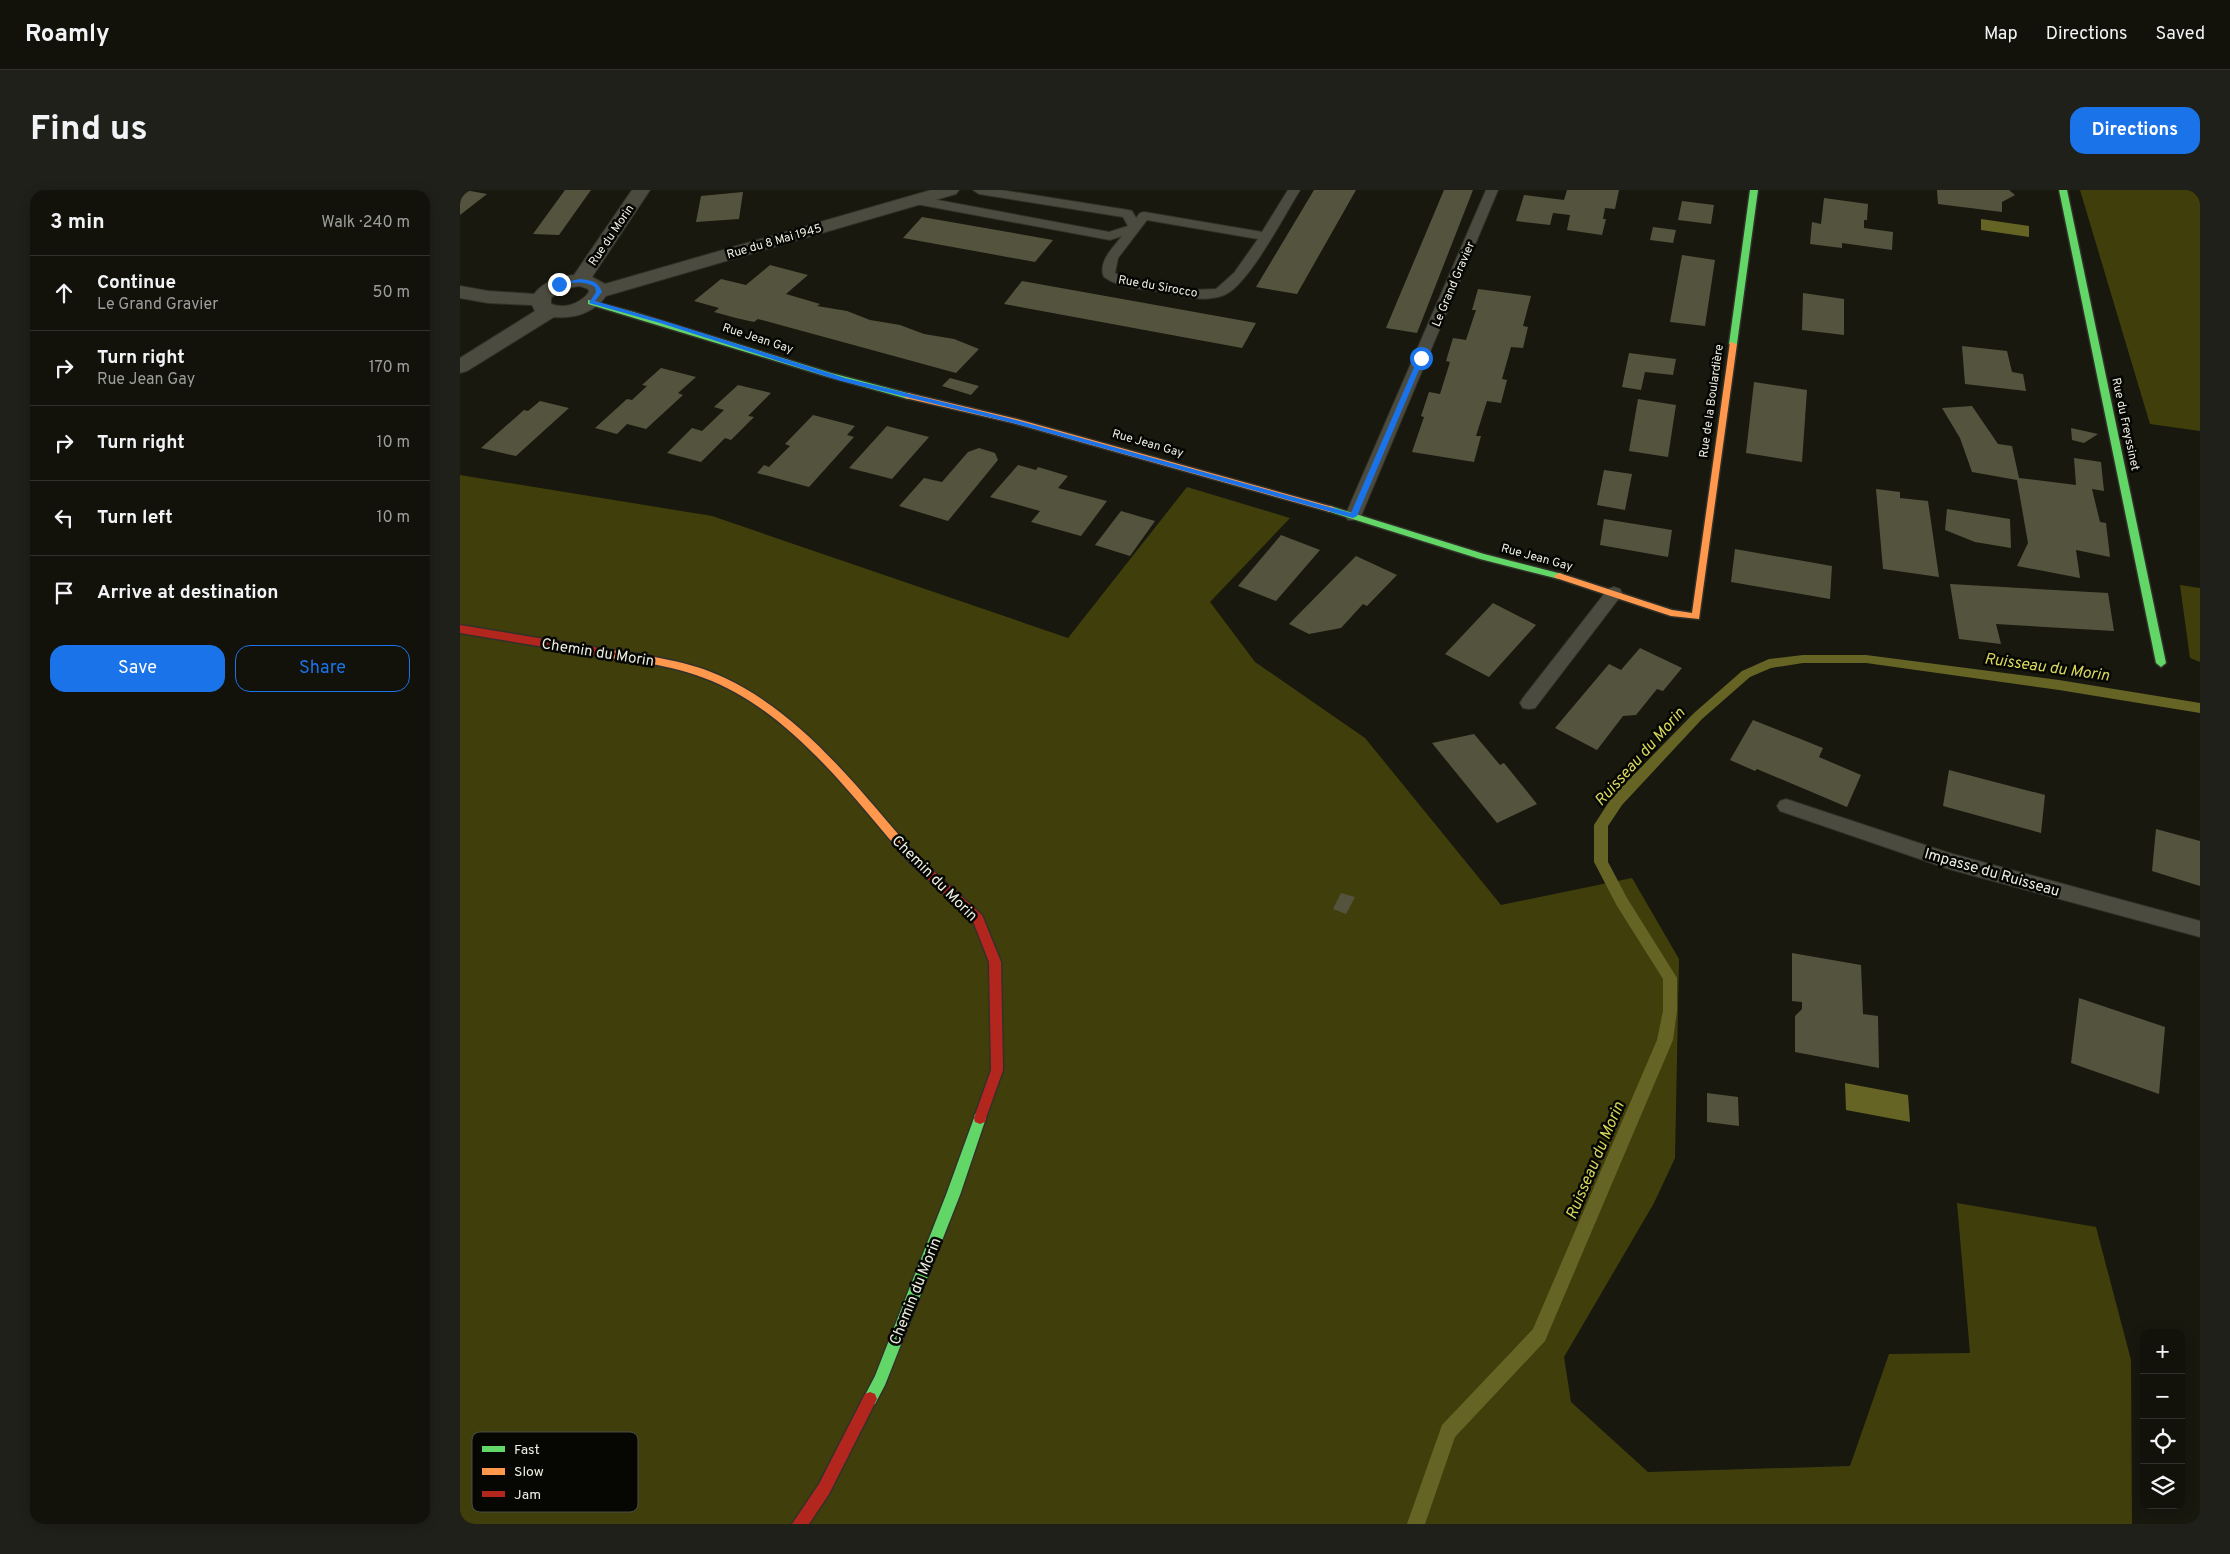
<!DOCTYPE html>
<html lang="en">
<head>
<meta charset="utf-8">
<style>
	:root { --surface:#12120b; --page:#1f2019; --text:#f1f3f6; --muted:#9c9e9d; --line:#31322c; --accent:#1a73e8 }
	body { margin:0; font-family:Overpass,sans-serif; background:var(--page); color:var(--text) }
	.controls { position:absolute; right:15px; bottom:15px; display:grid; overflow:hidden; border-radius:10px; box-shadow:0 2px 12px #0003 }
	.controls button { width:45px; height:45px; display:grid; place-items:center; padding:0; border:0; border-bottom:1px solid var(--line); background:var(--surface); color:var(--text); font:25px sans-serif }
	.stop { position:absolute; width:15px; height:15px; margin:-11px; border:4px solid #1a73e8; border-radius:50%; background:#fff }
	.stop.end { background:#1a73e8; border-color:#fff; box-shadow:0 1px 5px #0008 }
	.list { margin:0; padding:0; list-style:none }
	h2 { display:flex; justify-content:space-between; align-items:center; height:65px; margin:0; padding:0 20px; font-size:21px }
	h2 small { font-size:16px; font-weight:400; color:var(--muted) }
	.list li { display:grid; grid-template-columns:32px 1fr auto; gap:15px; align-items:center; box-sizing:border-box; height:75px; padding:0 20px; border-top:1px solid var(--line) }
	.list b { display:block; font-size:19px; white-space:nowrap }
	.list p { margin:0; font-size:16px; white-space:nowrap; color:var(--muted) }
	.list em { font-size:16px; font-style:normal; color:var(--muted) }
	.actions { display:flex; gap:10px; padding:15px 20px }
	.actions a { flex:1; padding:11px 0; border:1px solid var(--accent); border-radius:15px; text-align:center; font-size:18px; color:var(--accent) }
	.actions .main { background:var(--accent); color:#fff }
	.icon { flex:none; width:28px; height:28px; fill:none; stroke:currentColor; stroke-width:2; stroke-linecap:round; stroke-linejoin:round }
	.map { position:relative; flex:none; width:1740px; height:1334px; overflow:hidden; border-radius:15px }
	header { display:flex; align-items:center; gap:30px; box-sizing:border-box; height:70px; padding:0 25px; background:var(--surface); border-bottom:1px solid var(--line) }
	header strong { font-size:24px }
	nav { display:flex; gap:28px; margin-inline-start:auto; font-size:18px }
	.intro { display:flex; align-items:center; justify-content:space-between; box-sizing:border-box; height:120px; padding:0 30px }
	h1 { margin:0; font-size:35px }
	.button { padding:12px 22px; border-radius:15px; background:var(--accent); color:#fff; font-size:18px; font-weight:700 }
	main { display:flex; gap:30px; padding:0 30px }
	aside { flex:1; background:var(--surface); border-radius:15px; box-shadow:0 2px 12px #0003 }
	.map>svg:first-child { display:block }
	.green { fill:#403f0b }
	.water { fill:#656424 }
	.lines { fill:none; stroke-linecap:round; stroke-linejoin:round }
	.stream { fill:#656424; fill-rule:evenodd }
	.building { fill:#54543e }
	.lane-casing { stroke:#313129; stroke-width:2 }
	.street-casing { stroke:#313129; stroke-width:2 }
	.fast-casing { stroke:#313129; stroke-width:3 }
	.slow-casing { stroke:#313129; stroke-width:3 }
	.jam-casing { stroke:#313129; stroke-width:3 }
	.lane { fill:#4b4b3f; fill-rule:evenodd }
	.street { fill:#4b4b3f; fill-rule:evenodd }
	.fast { fill:#63d668; fill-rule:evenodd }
	.slow { fill:#ff974d; fill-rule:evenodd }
	.jam { fill:#b3261e; fill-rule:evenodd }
	.route { fill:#1a73e8 }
	.labels { text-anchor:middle; stroke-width:5; stroke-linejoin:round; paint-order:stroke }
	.far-street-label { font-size:12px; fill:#edeee3; stroke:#060602 }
	.street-label { font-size:15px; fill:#edeee3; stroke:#060602 }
	.water-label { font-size:16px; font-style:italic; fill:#d8d85d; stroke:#060602 }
	.key { fill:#060602; stroke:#4b4c46; stroke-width:1 }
	.key-label { font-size:14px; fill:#edeee3 }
</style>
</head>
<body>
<header>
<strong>Roamly</strong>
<nav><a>Map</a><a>Directions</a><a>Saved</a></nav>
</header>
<div class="intro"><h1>Find us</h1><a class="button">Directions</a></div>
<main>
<aside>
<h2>3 min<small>Walk · 240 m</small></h2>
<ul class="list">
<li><svg class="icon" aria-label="ahead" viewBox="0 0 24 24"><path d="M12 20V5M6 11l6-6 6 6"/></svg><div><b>Continue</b><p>Le Grand Gravier</p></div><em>50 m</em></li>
<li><svg class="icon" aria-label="right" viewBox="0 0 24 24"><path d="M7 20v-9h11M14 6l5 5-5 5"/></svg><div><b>Turn right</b><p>Rue Jean Gay</p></div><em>170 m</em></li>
<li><svg class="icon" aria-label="right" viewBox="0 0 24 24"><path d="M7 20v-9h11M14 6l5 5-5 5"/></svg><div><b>Turn right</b></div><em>10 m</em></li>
<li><svg class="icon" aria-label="left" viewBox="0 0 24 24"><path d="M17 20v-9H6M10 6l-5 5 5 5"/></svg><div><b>Turn left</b></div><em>10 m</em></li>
<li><svg class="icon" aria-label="arrive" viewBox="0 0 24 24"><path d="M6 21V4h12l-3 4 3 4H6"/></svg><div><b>Arrive at destination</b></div></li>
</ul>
<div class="actions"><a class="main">Save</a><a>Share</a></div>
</aside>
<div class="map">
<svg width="1740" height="1334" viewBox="0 0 1740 1334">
	<rect width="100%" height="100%" fill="#18180f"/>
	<g class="green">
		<polygon points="1620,0 1740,0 1740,241 1690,234"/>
		<polygon points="0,285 252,326 608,448 727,297 830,328 750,412 795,472 905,548 1041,715 1172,688 1219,769 1215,968 1194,1013 1104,1167 1111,1212 1188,1282 1390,1276 1429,1164 1510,1163 1497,1013 1636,1037 1671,1170 1672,1334 0,1334"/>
		<polygon points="1720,395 1740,398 1740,472 1730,468"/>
	</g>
	<g class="water">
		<polygon points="1521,29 1569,36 1569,47 1521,40"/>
		<polygon points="1385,893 1448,905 1450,932 1386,920"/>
	</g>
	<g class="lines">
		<polygon class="stream" points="1343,465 1406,465 1599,490 1740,513 1740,523 1599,500 1406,473 1343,473 1311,478 1290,487 1242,529 1162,615 1148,636 1148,672 1167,708 1217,788 1217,821 1213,850 1085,1151 995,1247 965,1334 947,1334 982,1235 1073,1139 1197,850 1203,821 1203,789 1157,716 1134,672 1134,635 1152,607 1234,523 1282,481 1309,469"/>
	</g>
	<g class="building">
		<polygon points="0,0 5,0 27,4 0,25"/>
		<polygon points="105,0 131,0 99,45 73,44"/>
		<polygon points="854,0 896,0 837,104 796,97"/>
		<polygon points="984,0 1013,0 957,143 926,138"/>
		<polygon points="1107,0 1159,0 1155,19 1145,18 1143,29 1146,29 1142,45 1107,40 1110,25 1093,23 1090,35 1056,31 1064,5 1104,10"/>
		<polygon points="1477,0 1549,0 1555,5 1542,12 1542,22 1478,14"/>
		<polygon points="283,2 279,29 236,32 241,6"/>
		<polygon points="1364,8 1408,14 1407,30 1404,30 1404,38 1433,42 1432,60 1382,53 1382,58 1350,54 1352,32 1361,34"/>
		<polygon points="1222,11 1254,15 1251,34 1218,30"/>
		<polygon points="462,27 593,50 575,72 443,48"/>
		<polygon points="1193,37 1216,40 1213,53 1190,50"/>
		<polygon points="1222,65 1255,70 1245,136 1210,132"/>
		<polygon points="310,75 348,85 326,104 360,114 357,116 387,121 410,130 440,135 464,144 494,149 519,159 496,183 298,129 294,132 276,128 254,122 259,118 234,111 261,89 286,95"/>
		<polygon points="562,91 796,133 782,158 544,114"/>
		<polygon points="1018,99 1071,106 1063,136 1068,137 1063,158 1051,157 1042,189 1047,190 1041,213 1027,211 1016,246 1021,246 1014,272 952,262 964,227 961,226 969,202 980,204 990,172 986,171 993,148 1006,150 1016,120 1012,120"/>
		<polygon points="1343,103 1384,109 1384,145 1342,140"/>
		<polygon points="1502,156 1547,161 1552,182 1563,184 1566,201 1505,194"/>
		<polygon points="1169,163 1216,169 1213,185 1185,182 1181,200 1162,197"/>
		<polygon points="201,178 236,187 218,203 223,205 186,239 167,234 157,244 135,238 167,209 172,210 187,196 182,195"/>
		<polygon points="490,188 519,196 511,205 482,196"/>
		<polygon points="1294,192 1347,200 1342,272 1286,263"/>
		<polygon points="278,195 311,203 288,226 294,227 271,250 265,248 241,272 207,263 232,238 242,241 264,220 254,217"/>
		<polygon points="1178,209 1216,215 1208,267 1169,261"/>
		<polygon points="80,211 109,218 56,266 21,258 64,220 68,221"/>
		<polygon points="1512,216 1538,254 1552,256 1559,288 1616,295 1614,268 1641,272 1644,301 1632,299 1640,332 1646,333 1650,367 1616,360 1620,388 1557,376 1568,353 1557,290 1512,282 1500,248 1482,218"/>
		<polygon points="353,225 395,236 387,245 394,247 349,297 297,283 304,275 309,277 330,256 325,254"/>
		<polygon points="427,236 469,247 432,289 389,278"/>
		<polygon points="1611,238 1638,244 1624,253 1612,250"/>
		<polygon points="519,258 535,263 538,270 488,331 439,316 464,288 482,292 508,262"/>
		<polygon points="558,275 576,280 578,277 608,286 598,298 647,311 621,346 571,332 580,321 530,307"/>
		<polygon points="1144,280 1172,284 1165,320 1137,315"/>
		<polygon points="1416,299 1440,302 1440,308 1468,311 1479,387 1423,379"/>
		<polygon points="1487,319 1550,329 1551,358 1515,352 1485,340"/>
		<polygon points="661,321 695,331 670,366 635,355"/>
		<polygon points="1144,329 1212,340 1208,367 1140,355"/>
		<polygon points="821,345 860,360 816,411 778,396"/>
		<polygon points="1275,359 1372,376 1370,409 1271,392"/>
		<polygon points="896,366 937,385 907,416 903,414 881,438 849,444 829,434"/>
		<polygon points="1490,394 1648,403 1654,441 1536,434 1541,454 1499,449"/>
		<polygon points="1033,413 1076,435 1029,487 985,464"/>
		<polygon points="1180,458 1222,478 1203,501 1197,499 1176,525 1163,526 1137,560 1095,538 1149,474 1161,480"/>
		<polygon points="1293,530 1363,558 1359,567 1401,585 1387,617 1297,579 1295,581 1270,570"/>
		<polygon points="1014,544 1040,575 1044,573 1077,614 1037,633 972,553"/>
		<polygon points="1489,580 1585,605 1581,643 1483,616"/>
		<polygon points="1696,639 1740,651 1740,696 1692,681"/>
		<polygon points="881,703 895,707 886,724 873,719"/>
		<polygon points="1332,763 1401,775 1403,824 1418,826 1419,878 1335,862 1335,826 1342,819 1342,812 1332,811"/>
		<polygon points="1619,808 1705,837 1699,904 1611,873"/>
		<polygon points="1247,903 1278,907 1279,936 1247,932"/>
	</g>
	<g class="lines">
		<defs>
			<g id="lane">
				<path d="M 513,0 L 541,0 L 668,20 L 672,21 L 676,28 L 680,23 L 684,22 L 802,42 L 828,0 L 840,0 C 825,24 788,96 764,105 C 744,113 723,106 703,102 C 683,99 661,99 644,87 C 637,72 654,57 662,46 L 650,50 L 456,14 L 450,10 L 456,6 L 649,42 L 668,36 L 663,27 L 519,4 ZM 687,30 L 798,49 L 774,83 L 756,99 L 731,100 L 665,88 L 655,83 L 658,68 Z"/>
				<polygon points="1026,0 1038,0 901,326 898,330 888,330 885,326"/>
				<polygon points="1154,397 1160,399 1162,403 1160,407 1075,518 1069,519 1063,518 1060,513 1063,508 1148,399"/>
				<polygon points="1326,609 1489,663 1740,731 1740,747 1489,679 1320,621 1317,616 1320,611"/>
			</g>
			<path id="street" d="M 172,0 L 190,0 L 132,87 L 145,94 L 471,0 L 499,0 L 496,4 L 146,106 C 134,123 114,129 94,127 L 7,181 L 0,183 L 0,168 L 75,121 L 72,115 L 28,113 L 0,108 L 0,96 L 28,101 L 74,104 C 84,91 99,87 114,85 ZM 120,96 L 128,99 L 129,102 C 120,114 105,119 91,114 L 91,108 C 99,100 108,97 120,96 Z"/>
			<g id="fast">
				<polygon points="1290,0 1298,0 1277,154 1273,156 1269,154"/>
				<polygon points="1599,0 1607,0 1706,473 1701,477 1696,473"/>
				<polygon points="128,110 173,122 371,183 451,204 452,206 448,209 365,186 128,114"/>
				<polygon points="870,316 1024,364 1102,384 1104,386 1099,389 1020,369 867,321 865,319"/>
				<polygon points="520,922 525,924 526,928 500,1005 425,1195 415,1214 410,1216 405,1214 403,1209 415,1186 486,1005 514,928 515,924"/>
			</g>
			<g id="slow">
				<polygon points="1270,152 1277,154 1239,429 1211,426 1096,388 1094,386 1099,383 1212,420 1232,423"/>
				<polygon points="448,203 557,229 873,317 875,319 870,322 553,233 445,208 444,206"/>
				<path d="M 151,460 C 189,466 230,471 265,488 C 345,526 400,601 457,666 L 459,669 L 457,672 L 449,672 C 392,606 329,519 244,488 C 224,480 203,476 181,472 C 170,471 158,470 147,467 L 146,464 Z"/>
			</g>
			<g id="jam">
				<polygon points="0,435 151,460 156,464 151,468 0,443"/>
				<polygon points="453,664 457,666 522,725 541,772 543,880 526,928 525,932 520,934 515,932 514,928 531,880 529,772 513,731 449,672 447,669 449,666"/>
				<polygon points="410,1202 415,1204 417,1209 369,1304 349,1334 332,1334 359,1294 405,1204"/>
			</g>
		</defs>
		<use href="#lane" class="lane-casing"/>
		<use href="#street" class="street-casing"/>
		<use href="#fast" class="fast-casing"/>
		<use href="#slow" class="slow-casing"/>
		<use href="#jam" class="jam-casing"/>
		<use href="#lane" class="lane"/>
		<use href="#street" class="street"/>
		<use href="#fast" class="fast"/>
		<use href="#slow" class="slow"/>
		<use href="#jam" class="jam"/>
	</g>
	<path class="route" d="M 120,89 C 131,90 138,91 142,102 L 135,111 L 204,131 L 385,188 L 556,230 L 891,323 L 958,168 L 961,167 L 964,168 L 897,326 L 893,328 L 553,233 L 381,191 L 200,133 L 129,113 L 136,102 L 135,97 C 123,90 111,93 99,95 L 96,94 Z"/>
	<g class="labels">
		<g class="far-street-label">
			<text transform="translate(151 45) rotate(-56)" y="4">Rue du Morin</text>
			<text transform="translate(314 51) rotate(-16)" y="4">Rue du 8 Mai 1945</text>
			<text transform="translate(993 94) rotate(-67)" y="4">Le Grand Gravier</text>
			<text transform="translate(698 96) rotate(10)" y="4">Rue du Sirocco</text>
			<text transform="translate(298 148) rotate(18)" y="4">Rue Jean Gay</text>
			<text transform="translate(1251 211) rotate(-82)" y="4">Rue de la Boulardière</text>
			<text transform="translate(1666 234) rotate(78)" y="4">Rue du Freyssinet</text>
			<text transform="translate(688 253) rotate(16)" y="4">Rue Jean Gay</text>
			<text transform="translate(1077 367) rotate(15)" y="4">Rue Jean Gay</text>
		</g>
		<g class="street-label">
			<text transform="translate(138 462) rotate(9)" y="5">Chemin du Morin</text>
			<text transform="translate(1532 682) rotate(16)" y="5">Impasse du Ruisseau</text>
			<text transform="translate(475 688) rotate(45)" y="5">Chemin du Morin</text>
			<text transform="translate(455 1101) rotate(-68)" y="5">Chemin du Morin</text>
		</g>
		<g class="water-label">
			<text transform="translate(1587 476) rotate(8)" y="6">Ruisseau du Morin</text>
			<text transform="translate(1179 566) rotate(-48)" y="6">Ruisseau du Morin</text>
			<text transform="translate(1134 970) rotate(-67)" y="6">Ruisseau du Morin</text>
		</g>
	</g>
	<rect x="12" y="1242" width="166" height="80" rx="8" class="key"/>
	<rect x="22" y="1256" width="23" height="6" fill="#63d668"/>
	<rect x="22" y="1278" width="23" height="7" fill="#ff974d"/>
	<rect x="22" y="1301" width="23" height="6" fill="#b3261e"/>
	<g class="key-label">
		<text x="54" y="1264">Fast</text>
		<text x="54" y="1286">Slow</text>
		<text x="54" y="1309">Jam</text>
	</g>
</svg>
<div class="controls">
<button>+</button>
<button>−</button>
<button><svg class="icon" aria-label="locate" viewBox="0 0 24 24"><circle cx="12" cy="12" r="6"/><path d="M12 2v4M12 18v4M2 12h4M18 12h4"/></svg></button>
<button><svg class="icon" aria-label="layers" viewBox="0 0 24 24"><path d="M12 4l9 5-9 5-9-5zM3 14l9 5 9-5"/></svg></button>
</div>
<div class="stop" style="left:961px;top:168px"></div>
<div class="stop end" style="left:99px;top:94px"></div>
</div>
</main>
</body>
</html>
